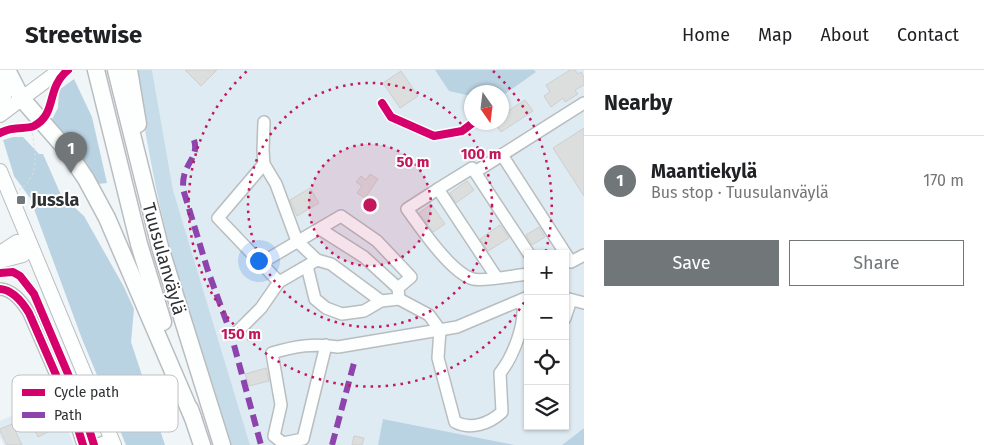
<!DOCTYPE html>
<html lang="en">
<head>
<meta charset="utf-8">
<style>
	:root { --surface:#fff; --page:#f2f2f2; --text:#202124; --muted:#757577; --line:#e0e0e0; --accent:#717678 }
	body { margin:0; font-family:"Fira Sans",sans-serif; background:var(--page); color:var(--text) }
	.controls { position:absolute; right:15px; bottom:15px; display:grid; overflow:hidden; border-radius:0px; box-shadow:0 1px 4px #0004 }
	.controls button { width:45px; height:45px; display:grid; place-items:center; padding:0; border:0; border-bottom:1px solid var(--line); background:var(--surface); color:var(--text); font:25px sans-serif }
	.compass { position:absolute; left:464px; top:15px; width:45px; height:45px; border-radius:50%; background:var(--surface); box-shadow:0 1px 4px #0004; rotate:166deg }
	.you { position:absolute; left:258px; top:190px; width:18px; height:18px; margin:-12px; border:4px solid #fff; border-radius:50%; background:#1a73e8; box-shadow:0 0 0 8px #1a73e833 }
	.badge { display:grid; place-items:center; width:32px; height:32px; border-radius:50%; background:var(--accent); color:#fff; font-size:16px; font-weight:700 }
	.pin { position:absolute; translate:-50% -41px; filter:drop-shadow(0 1px 2px #0008) }
	.pin::after { content:''; position:absolute; top:26px; width:18px; height:15px; background:inherit; clip-path:polygon(0 0,100% 0,50% 100%) }
	.list { margin:0; padding:0; list-style:none }
	h2 { display:flex; justify-content:space-between; align-items:center; height:65px; margin:0; padding:0 20px; font-size:21px }
	h2 small { font-size:16px; font-weight:400; color:var(--muted) }
	.list li { display:grid; grid-template-columns:32px 1fr auto; gap:15px; align-items:center; box-sizing:border-box; height:90px; padding:0 20px; border-top:1px solid var(--line) }
	.list b { display:block; font-size:19px; white-space:nowrap }
	.list p { margin:0; font-size:16px; white-space:nowrap; color:var(--muted) }
	.list em { font-size:16px; font-style:normal; color:var(--muted) }
	.actions { display:flex; gap:10px; padding:15px 20px }
	.actions a { flex:1; padding:11px 0; border:1px solid var(--accent); border-radius:0px; text-align:center; font-size:18px; color:var(--accent) }
	.actions .main { background:var(--accent); color:#fff }
	.icon { flex:none; width:28px; height:28px; fill:none; stroke:currentColor; stroke-width:2; stroke-linecap:round; stroke-linejoin:round }
	.map { position:relative; flex:none; width:584px; height:375px; overflow:hidden }
	header { display:flex; align-items:center; gap:30px; box-sizing:border-box; height:70px; padding:0 25px; background:var(--surface); border-bottom:1px solid var(--line) }
	header strong { font-size:24px }
	nav { display:flex; gap:28px; margin-inline-start:auto; font-size:18px }
	main { display:flex }
	aside { flex:1; background:var(--surface) }
	.map>svg:first-child { display:block }
	.built { fill:#dfebf2; fill-rule:evenodd }
	.green { fill:#c7dce9 }
	.forest { fill:#bad3e3 }
	.building { fill:#dcdddd; stroke:#cecfcf }
	.lines { fill:none; stroke-linecap:round; stroke-linejoin:round }
	.minor-casing { stroke:#b9bdbf; stroke-width:14 }
	.major-casing { stroke:#b9bdbf; stroke-width:16 }
	.highway-casing { stroke:#b9bdbf; stroke-width:19 }
	.path { stroke:#dddfe0; stroke-width:1; stroke-dasharray:2.5 2.5; stroke-linecap:butt }
	.minor { stroke:#fdfefe; stroke-width:11 }
	.major { stroke:#fdfefe; stroke-width:14 }
	.highway { stroke:#fdfefe; stroke-width:16 }
	.quiet { stroke:#8e44ad; stroke-width:6; stroke-dasharray:12 6; stroke-linecap:butt }
	.cycleway-casing { stroke:#fff; stroke-width:11 }
	.cycleway { stroke:#d6006c; stroke-width:8 }
	.ring { fill:none; stroke:#c2185b; stroke-width:2.5; stroke-dasharray:2.5 5 }
	.poi-dot { fill:#717678; stroke:#fff; stroke-width:2 }
	.labels { text-anchor:middle; stroke-width:4; stroke-linejoin:round; paint-order:stroke }
	.poi-label { font-size:18px; font-weight:bold; fill:#2d3133; stroke:#fff; text-anchor:start }
	.street-label { font-size:18px; fill:#2d3133; stroke:#fff }
	.key { fill:#fff; stroke:#c0c1c2; stroke-width:1 }
	.key-label { font-size:14px; fill:#2d3133 }
	.centre { fill:#c2185b; stroke:#fff; stroke-width:2.5 }
	.ring-label { font-size:15px; text-anchor:middle; font-weight:bold; fill:#c2185b; stroke:#fff; stroke-width:4; stroke-linejoin:round; paint-order:stroke }
</style>
</head>
<body>
<header>
<strong>Streetwise</strong>
<nav><a>Home</a><a>Map</a><a>About</a><a>Contact</a></nav>
</header>
<main>
<div class="map">
<svg width="584" height="375" viewBox="0 0 584 375">
	<rect width="100%" height="100%" fill="#f0f5f8"/>
	<g class="built">
		<path d="M 152,0 L 584,0 L 584,358 L 562,375 L 515,375 L 384,349 L 378,375 L 250,375 L 173,120 ZM 472,22 L 502,22 L 502,52 L 472,52 ZM 528,184 L 565,184 L 565,356 L 528,356 Z"/>
		<polygon points="54,326 74,375 4,375 0,367 0,351"/>
	</g>
	<path class="green" d="M 135,0 L 152,0 L 173,120 L 250,375 L 231,375 C 211,313 188,250 172,186 C 156,125 145,63 135,0 Z"/>
	<g class="forest">
		<polygon points="435,0 534,0 536,2 502,26 502,22 472,22 471,26 449,21"/>
		<polygon points="74,9 92,47 107,113 98,114 51,51 58,38 59,20"/>
		<polygon points="13,67 23,67 39,84 43,84 61,125 84,146 124,217 134,239 131,272 165,375 126,375 82,269 30,128 14,106 3,70"/>
		<polygon points="383,349 515,375 378,375"/>
		<polygon points="584,358 584,375 562,375"/>
	</g>
	<g class="building">
		<polygon points="185,0 217,0 201,16"/>
		<polygon points="570,0 575,0 578,4 581,2 584,7 584,15 575,20 578,24 565,32 563,28 551,37 544,26 550,22 546,15"/>
		<polygon points="401,1 418,26 400,38 383,13"/>
		<polygon points="525,30 533,41 501,62 494,52 502,52 502,45"/>
		<polygon points="584,58 584,126 553,78"/>
		<polygon points="370,104 378,109 365,128 357,123 362,116 356,112 361,106 366,110"/>
		<polygon points="467,111 474,120 456,133 450,123"/>
		<polygon points="310,118 319,133 297,146 290,130"/>
		<polygon points="431,134 445,154 433,162 419,143"/>
		<polygon points="500,155 509,168 488,181 480,169"/>
		<polygon points="539,157 545,167 532,175 526,165"/>
		<polygon points="266,298 269,311 249,316 245,304"/>
		<polygon points="42,351 48,362 38,367 33,356"/>
		<polygon points="12,354 22,375 7,375 0,361 0,359"/>
		<polygon points="354,366 364,368 362,375 352,375"/>
	</g>
	<g class="lines">
		<defs>
			<g id="minor">
				<polyline points="264,52 263,80 264,94 276,114 297,171 317,190"/>
				<polyline points="502,85 571,192 584,185"/>
				<polyline points="438,119 472,98 475,102"/>
				<polygon points="341,146 377,171 411,207 398,218 399,229 381,231 331,194 317,190 279,212 261,193"/>
				<polyline points="320,159 364,187 398,218"/>
				<polyline points="529,184 475,102 584,33"/>
				<polyline points="261,193 218,148 264,94"/>
				<polyline points="307,196 315,229 326,238 342,244 364,241 381,231"/>
				<path d="M 497,208 L 438,119 L 407,139 C 421,158 451,203 473,209 C 483,212 516,205 528,204"/>
				<path d="M 0,219 C 13,220 23,233 29,243 L 74,346 L 83,375"/>
				<polyline points="565,228 584,233"/>
				<path d="M 399,229 L 429,245 L 440,260 L 438,288 L 455,352 C 471,360 489,354 502,342 L 500,303 C 513,287 527,252 522,231"/>
				<polyline points="565,248 571,230"/>
				<polyline points="237,262 261,238 279,212"/>
				<path d="M 326,275 L 303,369 L 283,373 L 274,366 L 281,335 L 272,283 C 295,276 314,273 338,277 L 457,257 L 528,227"/>
				<polyline points="96,375 112,369"/>
			</g>
			<g id="major">
				<polyline points="0,45 60,0"/>
				<polyline points="0,101 114,375"/>
				<polyline points="0,183 17,172 30,174"/>
				<polyline points="0,191 23,185 30,174"/>
			</g>
			<g id="highway">
				<polyline points="7,0 22,29 65,78 86,109 107,148 193,348"/>
				<polyline points="96,0 139,174 163,252"/>
				<polyline points="116,0 160,177 222,375"/>
				<polyline points="129,0 138,54"/>
				<polyline points="1,33 5,19 3,0"/>
				<polyline points="190,339 202,375"/>
			</g>
		</defs>
		<use href="#minor" class="minor-casing"/>
		<use href="#major" class="major-casing"/>
		<use href="#highway" class="highway-casing"/>
		<path class="path" d="M 19,120 C 41,105 35,83 32,60"/>
		<use href="#minor" class="minor"/>
		<use href="#major" class="major"/>
		<use href="#highway" class="highway"/>
		<g class="quiet">
			<path d="M 194,70 C 199,85 187,92 184,106 C 183,110 183,115 183,119 L 208,201 L 231,264 L 261,375"/>
			<polyline points="332,375 354,293"/>
		</g>
		<defs>
			<g id="cycleway">
				<polyline points="382,33 391,47 434,66 462,61 474,52"/>
				<path d="M 0,63 C 14,55 26,60 34,56 C 58,43 45,19 68,0"/>
				<polyline points="0,203 13,202 20,206 34,224 82,337 94,375"/>
				<path d="M 0,219 C 13,220 23,233 29,243 L 74,346 L 83,375"/>
			</g>
		</defs>
		<use href="#cycleway" class="cycleway-casing"/>
		<use href="#cycleway" class="cycleway"/>
	</g>
	<circle cx="370" cy="135" r="61" fill="#c2185b" fill-opacity=".12"/>
	<g class="ring">
		<circle cx="370" cy="135" r="61"/>
		<circle cx="370" cy="135" r="122"/>
		<path d="M528 226A182 182 0 1 1 247 1M493 1A182 182 0 0 1 545 184"/>
	</g>
	<rect class="poi-dot" x="16" y="125" width="10" height="10" rx="2.5"/>
	<g class="labels">
		<g class="poi-label">
			<text x="31" y="136">Jussla</text>
		</g>
		<g class="street-label">
			<text transform="translate(164 189) rotate(74)" y="6">Tuusulanväylä</text>
		</g>
	</g>
	<rect x="12" y="305" width="166" height="57" rx="8" class="key"/>
	<rect x="22" y="319" width="23" height="7" fill="#d6006c"/>
	<rect x="22" y="342" width="23" height="6" fill="#8e44ad"/>
	<g class="key-label">
		<text x="54" y="327">Cycle path</text>
		<text x="54" y="350">Path</text>
	</g>
	<circle cx="370" cy="135" r="8" class="centre"/>
	<g class="ring-label">
		<text x="481" y="89">100 m</text>
		<text x="413" y="97">50 m</text>
		<text x="241" y="269">150 m</text>
	</g>
</svg>
<div class="controls">
<button>+</button>
<button>−</button>
<button><svg class="icon" aria-label="locate" viewBox="0 0 24 24"><circle cx="12" cy="12" r="6"/><path d="M12 2v4M12 18v4M2 12h4M18 12h4"/></svg></button>
<button><svg class="icon" aria-label="layers" viewBox="0 0 24 24"><path d="M12 4l9 5-9 5-9-5zM3 14l9 5 9-5"/></svg></button>
</div>
<svg class="compass" viewBox="-18 -18 36 36"><path d="M0-13l5 13h-10z" fill="#e53935"/><path d="M0 13l5-13h-10z" fill="#757577"/></svg>
<div class="you"></div>
<div class="pin badge" style="left:71px;top:103px">1</div>
</div>
<aside>
<h2>Nearby<small></small></h2>
<ul class="list">
<li><span class="badge">1</span><div><b>Maantiekylä</b><p>Bus stop · Tuusulanväylä</p></div><em>170 m</em></li>
</ul>
<div class="actions"><a class="main">Save</a><a>Share</a></div>
</aside>
</main>
</body>
</html>
